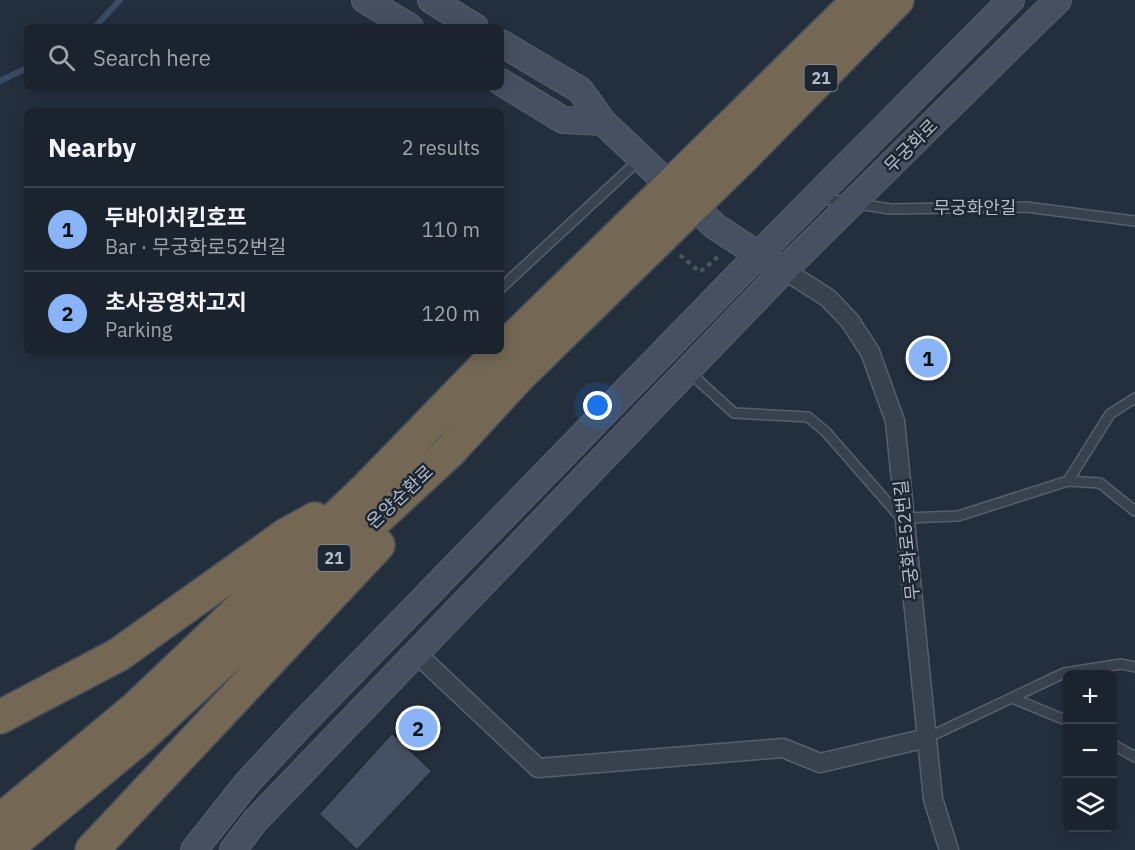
<!DOCTYPE html>
<html lang="en">
<head>
<meta charset="utf-8">
<style>
	:root { --surface:#1b232e; --page:#282f3a; --text:#f1f3f6; --muted:#a0a4aa; --line:#39404a; --accent:#8ab4f8 }
	body { margin:0; font-family:"IBM Plex Sans","Noto Sans KR",sans-serif; background:var(--page); color:var(--text) }
	.controls { position:absolute; right:18px; bottom:18px; display:grid; overflow:hidden; border-radius:9px; box-shadow:0 3px 15px #0003 }
	.controls button { width:54px; height:54px; display:grid; place-items:center; padding:0; border:0; border-bottom:2px solid var(--line); background:var(--surface); color:var(--text); font:30px sans-serif }
	.you { position:absolute; left:598px; top:406px; width:21px; height:21px; margin:-15px; border:4px solid #fff; border-radius:50%; background:#1a73e8; box-shadow:0 0 0 9px #1a73e833 }
	.badge { display:grid; place-items:center; width:39px; height:39px; border-radius:50%; background:var(--accent); color:#111; font-size:20px; font-weight:700 }
	.pin { position:absolute; translate:-50% -50%; border:3px solid #fff; box-shadow:0 2px 6px #0006 }
	.list { margin:0; padding:0; list-style:none }
	h2 { display:flex; justify-content:space-between; align-items:center; height:78px; margin:0; padding:0 24px; font-size:26px }
	h2 small { font-size:20px; font-weight:400; color:var(--muted) }
	.list li { display:grid; grid-template-columns:39px 1fr auto; gap:18px; align-items:center; box-sizing:border-box; height:84px; padding:0 24px; border-top:2px solid var(--line) }
	.list b { display:block; font-size:22px; white-space:nowrap }
	.list p { margin:0; font-size:20px; white-space:nowrap; color:var(--muted) }
	.list em { font-size:20px; font-style:normal; color:var(--muted) }
	.icon { flex:none; width:33px; height:33px; fill:none; stroke:currentColor; stroke-width:2; stroke-linecap:round; stroke-linejoin:round }
	.map { position:relative; flex:none; width:1135px; height:850px; overflow:hidden }
	.search { position:absolute; background:var(--surface); box-shadow:0 3px 15px #0003; left:24px; top:24px; width:480px; height:66px; display:flex; align-items:center; gap:15px; box-sizing:border-box; padding:0 21px; border-radius:9px; color:var(--muted); font-size:22px }
	.panel { position:absolute; background:var(--surface); box-shadow:0 3px 15px #0003; left:24px; top:108px; width:480px; height:246px; border-radius:9px }
	.map>svg:first-child { display:block }
	.lines { fill:none; stroke-linecap:round; stroke-linejoin:round }
	.stream { stroke:#394c67; stroke-width:6 }
	.building { fill:#455162; stroke:#1f2835; stroke-width:1.5 }
	.lane-casing { stroke:#565f6c; stroke-width:12 }
	.street-casing { stroke:#565f6c; stroke-width:21 }
	.secondary-casing { stroke:#565f6c; stroke-width:28 }
	.highway-casing { stroke:#434c59; stroke-width:36 }
	.path { stroke:#44595c; stroke-width:4; stroke-dasharray:4.5 4.5; stroke-linecap:butt }
	.lane { stroke:#38414e; stroke-width:9 }
	.street { stroke:#38414e; stroke-width:18 }
	.secondary { stroke:#465061; stroke-width:26 }
	.highway { stroke:#746855; stroke-width:33 }
	.highway-bridge-casing { stroke:#434c59; stroke-width:36; stroke-linecap:butt }
	.highway-bridge { stroke:#746855; stroke-width:33 }
	.labels { text-anchor:middle; stroke-width:5; stroke-linejoin:round; paint-order:stroke }
	.shield { fill:#1d2633; stroke:#878f9c; stroke-width:1.5 }
	.shield-label { font-size:16px; font-weight:bold; fill:#b4bcc9 }
	.street-label { font-size:18px; fill:#b4bcc9; stroke:#1d2633 }
</style>
</head>
<body>
<div class="map">
<svg width="1135" height="850" viewBox="0 0 1135 850">
	<rect width="100%" height="100%" fill="#242f3e"/>
	<g class="lines">
		<g class="stream">
			<polyline points="95,27 120,0"/>
			<polyline points="0,81 27,68"/>
		</g>
	</g>
	<polygon class="building" points="392,733 432,771 357,850 319,814"/>
	<g class="lines">
		<defs>
			<g id="lane">
				<polyline points="821,198 890,209 1026,207 1135,221"/>
				<polyline points="501,288 639,160"/>
				<polyline points="689,372 734,413 808,417 826,432 902,519"/>
				<polyline points="1068,481 1100,483 1135,511"/>
				<polyline points="905,518 958,516 1068,481 1110,414 1135,398"/>
				<polyline points="1012,698 1068,721"/>
				<polyline points="927,738 1064,673 1121,664 1135,667"/>
				<polyline points="1112,744 1135,757"/>
			</g>
			<g id="street">
				<polyline points="784,270 828,298 850,321 870,352 895,421 933,799 949,850"/>
				<polyline points="416,653 538,768 783,748 820,763 927,738"/>
			</g>
			<g id="secondary">
				<polyline points="365,0 410,27"/>
				<polyline points="431,0 475,27"/>
				<polyline points="501,43 580,90 603,122 663,179 716,227 771,263"/>
				<polyline points="501,82 563,120 603,122"/>
				<polyline points="194,850 247,783 298,728 758,255 1011,0"/>
				<polyline points="233,850 255,821 784,270 1058,0"/>
			</g>
			<g id="highway">
				<polyline points="723,134 859,0"/>
				<polyline points="745,155 897,0"/>
				<polyline points="501,351 628,227"/>
				<polyline points="0,717 118,655 286,535 315,519"/>
				<polyline points="0,821 136,708 366,489 500,351"/>
				<polyline points="4,850 142,736 449,452 519,376 649,249"/>
				<polyline points="92,850 378,545"/>
			</g>
		</defs>
		<use href="#lane" class="lane-casing"/>
		<use href="#street" class="street-casing"/>
		<use href="#secondary" class="secondary-casing"/>
		<use href="#highway" class="highway-casing"/>
		<polyline class="path" points="680,255 700,272 720,255"/>
		<use href="#lane" class="lane"/>
		<use href="#street" class="street"/>
		<use href="#secondary" class="secondary"/>
		<use href="#highway" class="highway"/>
		<defs>
			<g id="highway-bridge">
				<polyline points="628,227 723,134"/>
				<polyline points="649,249 745,155"/>
			</g>
		</defs>
		<use href="#highway-bridge" class="highway-bridge-casing"/>
		<use href="#highway-bridge" class="highway-bridge"/>
	</g>
	<g class="labels">
		<g class="shield">
			<rect x="804.5" y="65" width="33" height="26" rx="4.5"/>
			<rect x="317.5" y="545" width="33" height="26" rx="4.5"/>
		</g>
		<g class="shield-label">
			<text x="821" y="84">21</text>
			<text x="334" y="564">21</text>
		</g>
		<g class="street-label">
			<text transform="translate(911 146) rotate(-45)" y="6">무궁화로</text>
			<text x="975" y="214">무궁화안길</text>
			<text transform="translate(400 497) rotate(-43)" y="6">온양순환로</text>
			<text transform="translate(907 540) rotate(-96)" y="6">무궁화로52번길</text>
		</g>
	</g>
</svg>
<div class="controls">
<button>+</button>
<button>−</button>
<button><svg class="icon" aria-label="layers" viewBox="0 0 24 24"><path d="M12 4l9 5-9 5-9-5zM3 14l9 5 9-5"/></svg></button>
</div>
<div class="you"></div>
<div class="pin badge" style="left:928px;top:358px">1</div>
<div class="pin badge" style="left:418px;top:728px">2</div>
<div class="search"><svg class="icon" aria-label="search" viewBox="0 0 24 24"><circle cx="10" cy="10" r="6"/><path d="M15 15l6 6"/></svg>Search here</div>
<section class="panel">
<h2>Nearby<small>2 results</small></h2>
<ul class="list">
<li><span class="badge">1</span><div><b>두바이치킨호프</b><p>Bar · 무궁화로52번길</p></div><em>110 m</em></li>
<li><span class="badge">2</span><div><b>초사공영차고지</b><p>Parking</p></div><em>120 m</em></li>
</ul>
</section>
</div>
</body>
</html>
